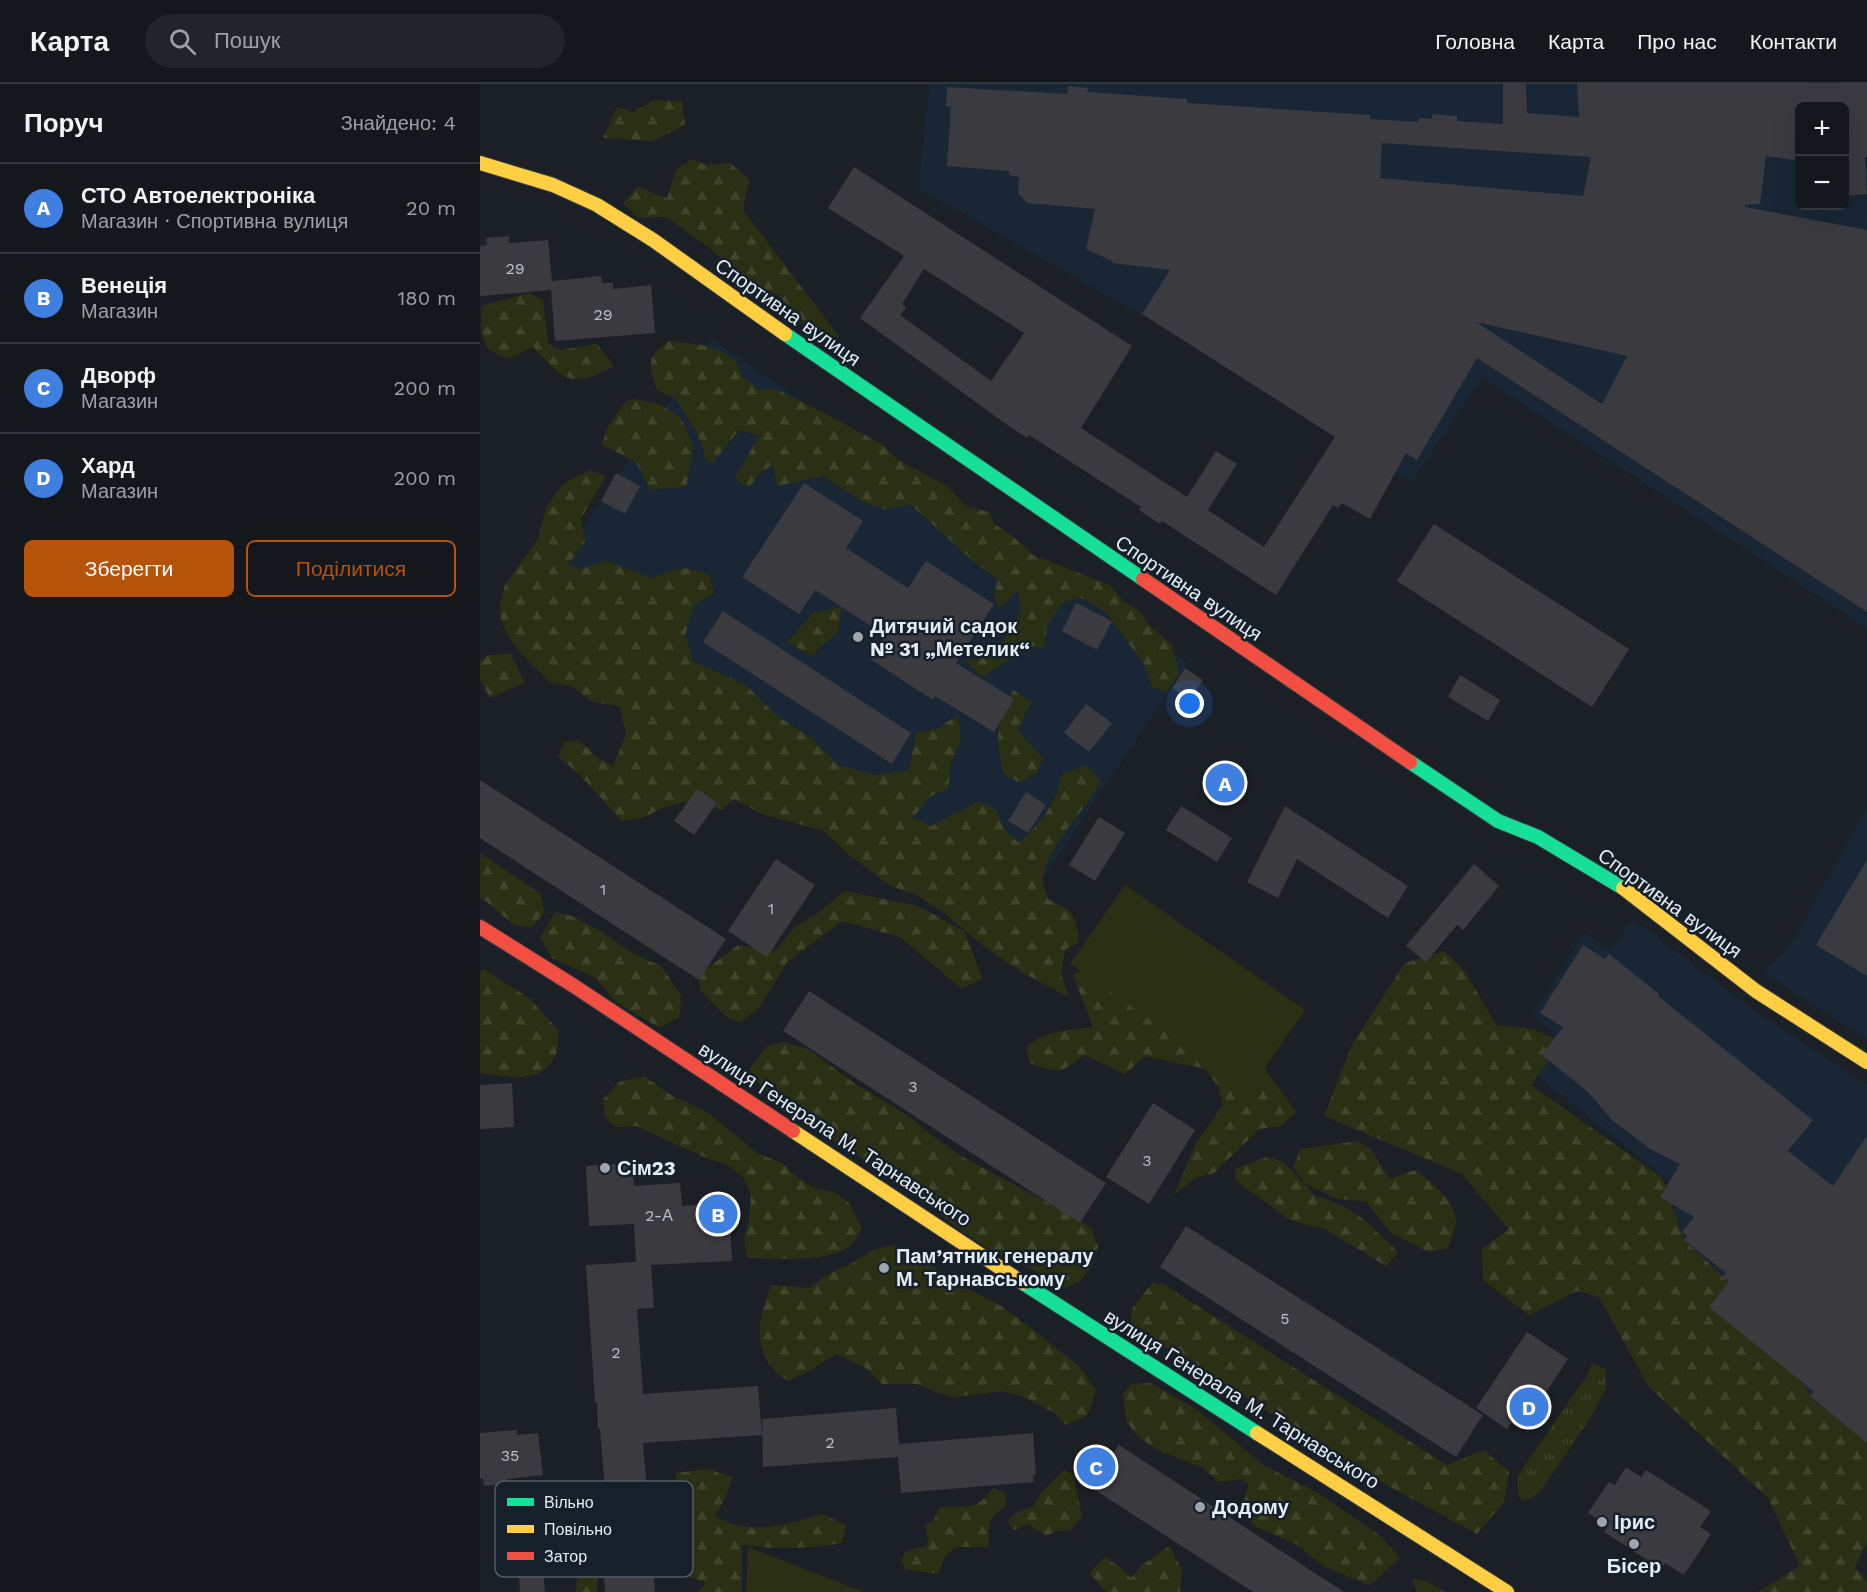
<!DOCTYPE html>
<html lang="uk">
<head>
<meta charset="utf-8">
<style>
	:root { --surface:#14181c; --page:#212529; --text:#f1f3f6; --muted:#9da0a3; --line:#33373b; --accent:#b45309 }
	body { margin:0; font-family:"Work Sans",sans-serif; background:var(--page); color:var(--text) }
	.controls { position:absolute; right:18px; top:18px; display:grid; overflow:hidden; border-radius:9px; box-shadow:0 6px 24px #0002 }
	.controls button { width:54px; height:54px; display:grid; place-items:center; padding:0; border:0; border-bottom:2px solid var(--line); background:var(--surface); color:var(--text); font:30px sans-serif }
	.you { position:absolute; left:710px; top:620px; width:21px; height:21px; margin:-15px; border:4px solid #fff; border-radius:50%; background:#1a73e8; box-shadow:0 0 0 9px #1a73e833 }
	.badge { display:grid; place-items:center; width:39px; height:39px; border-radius:50%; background:var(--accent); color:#fff; font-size:20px; font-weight:700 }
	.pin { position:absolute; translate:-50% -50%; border:3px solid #fff; box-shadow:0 2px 6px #0006 }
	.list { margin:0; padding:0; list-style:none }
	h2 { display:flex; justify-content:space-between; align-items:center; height:78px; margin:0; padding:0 24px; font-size:26px }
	h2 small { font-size:20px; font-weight:400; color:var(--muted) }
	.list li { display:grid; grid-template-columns:39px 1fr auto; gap:18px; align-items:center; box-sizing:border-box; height:90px; padding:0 24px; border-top:2px solid var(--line) }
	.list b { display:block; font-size:22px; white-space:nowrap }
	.list p { margin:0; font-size:20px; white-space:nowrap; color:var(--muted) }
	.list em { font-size:20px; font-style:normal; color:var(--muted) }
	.actions { display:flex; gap:12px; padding:18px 24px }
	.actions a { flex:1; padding:14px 0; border:2px solid var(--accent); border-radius:9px; text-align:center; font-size:21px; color:var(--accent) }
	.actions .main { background:var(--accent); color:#fff }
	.icon { flex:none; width:33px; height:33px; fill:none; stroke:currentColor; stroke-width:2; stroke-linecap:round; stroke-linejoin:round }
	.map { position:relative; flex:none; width:1387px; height:1508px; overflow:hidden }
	header { display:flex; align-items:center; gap:36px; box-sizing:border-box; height:84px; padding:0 30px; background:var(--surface); border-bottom:2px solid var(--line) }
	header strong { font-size:28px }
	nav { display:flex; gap:33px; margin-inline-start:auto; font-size:21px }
	.search { width:420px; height:54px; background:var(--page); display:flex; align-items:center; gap:15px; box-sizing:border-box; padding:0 21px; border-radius:33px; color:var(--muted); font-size:22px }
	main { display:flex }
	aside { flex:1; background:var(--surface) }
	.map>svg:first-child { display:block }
	.built { fill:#182635; fill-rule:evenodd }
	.grass { fill:url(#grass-tufts) }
	.forest { fill:url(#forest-firs) }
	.garden { fill:#2b3014 }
	.building { fill:#3b3a3f; fill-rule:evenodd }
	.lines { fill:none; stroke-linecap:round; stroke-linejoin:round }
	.fast-casing { stroke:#383d42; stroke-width:16 }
	.slow-casing { stroke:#383d42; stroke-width:16 }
	.jam-casing { stroke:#383d42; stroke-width:16 }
	.fast { stroke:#16e098; stroke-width:14 }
	.slow { stroke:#ffcf43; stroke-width:14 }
	.jam { stroke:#f24e42; stroke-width:14 }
	.poi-dot { fill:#9ea5ac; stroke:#16202b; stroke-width:2 }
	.labels { text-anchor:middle; stroke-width:5; stroke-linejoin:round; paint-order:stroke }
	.number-label { font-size:16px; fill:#bac0c7 }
	.street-label { font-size:20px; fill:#e5ecf4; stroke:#16202b }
	.poi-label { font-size:20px; font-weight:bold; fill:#e5ecf4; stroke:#16202b; text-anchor:start }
	.key { fill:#16202b; stroke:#545d67; stroke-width:1.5 }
	.key-label { font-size:16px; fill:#e5ecf4 }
</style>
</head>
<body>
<header>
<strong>Карта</strong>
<div class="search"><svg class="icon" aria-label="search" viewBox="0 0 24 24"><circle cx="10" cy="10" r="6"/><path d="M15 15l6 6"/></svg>Пошук</div>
<nav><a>Головна</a><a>Карта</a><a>Про нас</a><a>Контакти</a></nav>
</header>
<main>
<aside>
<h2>Поруч<small>Знайдено: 4</small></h2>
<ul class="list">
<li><span class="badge" style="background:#3f7fe0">A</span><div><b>СТО Автоелектроніка</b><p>Магазин · Спортивна вулиця</p></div><em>20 m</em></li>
<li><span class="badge" style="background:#3f7fe0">B</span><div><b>Венеція</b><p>Магазин</p></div><em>180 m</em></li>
<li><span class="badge" style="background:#3f7fe0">C</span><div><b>Дворф</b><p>Магазин</p></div><em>200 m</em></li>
<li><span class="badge" style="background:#3f7fe0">D</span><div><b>Хард</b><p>Магазин</p></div><em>200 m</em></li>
</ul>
<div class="actions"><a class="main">Зберегти</a><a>Поділитися</a></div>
</aside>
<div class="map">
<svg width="1387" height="1508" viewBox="0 0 1387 1508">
	<defs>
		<pattern id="grass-tufts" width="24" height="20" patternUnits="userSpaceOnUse" patternTransform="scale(1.5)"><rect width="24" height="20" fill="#2b3014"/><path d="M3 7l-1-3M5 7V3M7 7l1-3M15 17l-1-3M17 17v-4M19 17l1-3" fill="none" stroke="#3f442b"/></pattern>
		<pattern id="forest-firs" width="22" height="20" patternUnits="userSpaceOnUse" patternTransform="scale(1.5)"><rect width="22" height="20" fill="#2b3014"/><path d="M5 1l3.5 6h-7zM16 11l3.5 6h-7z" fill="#3f442b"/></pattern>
	</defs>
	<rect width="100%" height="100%" fill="#1b2026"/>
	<g class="built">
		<path d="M 450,0 L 1387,0 L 1387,544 L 1002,293 L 932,397 L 886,372 L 661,230 L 438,104 ZM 1320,22 L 1364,22 L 1364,122 L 1320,122 Z"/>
		<polygon points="231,255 708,579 524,851 47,527"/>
		<polygon points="1387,722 1387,955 1284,889 1315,854"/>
		<polygon points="1153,836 1282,932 1387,1001 1387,1374 1219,1232 1188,1096 1049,985 1075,948 1052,932 1104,849 1130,866"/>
	</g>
	<polygon class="grass" points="1112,1280 1126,1285 1126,1304 1111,1333 1062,1405 1052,1414 1044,1417 1039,1413 1037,1393 1108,1290"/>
	<g class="forest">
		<polygon points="175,16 202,17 205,41 173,57 123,54 137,23 153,28"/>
		<polygon points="213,75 226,81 250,79 269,95 263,126 360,254 332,247 297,210 270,203 230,164 186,133 158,134 143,119 158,103 187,114 197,84"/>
		<path d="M 49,209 L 63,216 L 68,259 L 80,266 L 117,260 L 134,282 C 91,306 84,296 53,263 L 27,275 C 22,272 13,269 9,265 C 0,255 0,235 2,222 Z"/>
		<path d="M 189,257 L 223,261 L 243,268 L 256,277 L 262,292 L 279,306 L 298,306 L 346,330 L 403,361 L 418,376 L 467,402 L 486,422 L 509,428 L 514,440 L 531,451 L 553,471 L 630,501 L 643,517 L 661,528 L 668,540 L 692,561 L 699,590 L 686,608 L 672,603 L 664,580 L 625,527 L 601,514 L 583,518 L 567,542 L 564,564 L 545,561 L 532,573 L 502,593 L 484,576 L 506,574 C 519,561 536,546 540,527 C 542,521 539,513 537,507 L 519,524 L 514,514 L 517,495 L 494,478 L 430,420 L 407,426 L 381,417 L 343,392 L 297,402 L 293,380 L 277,392 L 269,404 L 255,394 L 279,352 L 259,346 L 232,380 L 223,372 L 224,366 L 215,346 L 196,315 L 177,306 C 168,282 166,272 189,257 Z"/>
		<polygon points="154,315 176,319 200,332 214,363 206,403 169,405 156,378 122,361 127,344 146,317"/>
		<path d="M 110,386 L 126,392 L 101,434 L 105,458 L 88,481 L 102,485 L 125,476 L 173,494 C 199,483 203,481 230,491 L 234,509 L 214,522 L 205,552 L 214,578 L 266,601 L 297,632 L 333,655 L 358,681 L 396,691 L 429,686 L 436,649 L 456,645 L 478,631 L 481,656 L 471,679 L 468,705 L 449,713 L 433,734 L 452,742 C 467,732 484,727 499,717 L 517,726 L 524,745 L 539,759 C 560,740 577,719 581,691 L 606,681 L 621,697 C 604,729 572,755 563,792 C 562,799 566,808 568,815 C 594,828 596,829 599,858 L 585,866 L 581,891 L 589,913 L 543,889 L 506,864 L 463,828 L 436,811 L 409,801 L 368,770 L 344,747 L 282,730 L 254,715 L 242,726 L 217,713 L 209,717 L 182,724 L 165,733 L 142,737 L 100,691 L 78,672 L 84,658 L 99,656 L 119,675 L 133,682 L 146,651 L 140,622 L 113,618 L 92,603 L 70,598 L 49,578 L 32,558 L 21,537 L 20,521 L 25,501 L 58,455 L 66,423 L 84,399 Z"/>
		<polygon points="361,523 359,547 331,572 307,558 334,528"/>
		<polygon points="31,570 45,599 10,614 0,596 0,577 8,571"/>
		<path d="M 533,606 L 551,618 L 538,646 L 563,675 L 556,690 L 540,698 L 525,693 C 513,655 517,642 533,606 Z"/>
		<polygon points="0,769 61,810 64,829 52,843 35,842 7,818 0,814"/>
		<polygon points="365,807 438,822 484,847 503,895 481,904 420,853 362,837 307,878 280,923 260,938 245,932 220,906 219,895 225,886 258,861 295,867 315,843 338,829"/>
		<polygon points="75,828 92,832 117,845 154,870 181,882 201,911 200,932 180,944 137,919 116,894 72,874 60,854"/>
		<polygon points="964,867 986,889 1016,941 1052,945 1082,957 1051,1001 1181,1093 1186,1102 1204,1156 1249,1198 1337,1320 1387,1344 1387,1458 1375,1483 1387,1498 1387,1508 1278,1508 1320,1482 1288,1414 1169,1303 1119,1213 1097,1207 1049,1231 1003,1196 1002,1165 1029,1145 982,1090 844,1032 872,961 925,879"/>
		<path d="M 622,876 L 773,969 L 816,1028 L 801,1042 L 779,1045 L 734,1089 L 715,1094 L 694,1111 L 716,1059 L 743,1021 L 738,1002 L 725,985 L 665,972 L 645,990 L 604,971 C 579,990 580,990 550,979 L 546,964 C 563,946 589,946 613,943 L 593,891 Z"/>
		<path d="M 4,885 L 50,915 L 79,947 C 78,954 78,964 76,970 C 63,1002 27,992 0,989 L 0,887 Z"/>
		<polygon points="304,958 328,965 374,999 427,1031 450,1050 481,1072 585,1128 611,1144 618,1163 612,1182 600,1197 585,1204 568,1193 515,1169 481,1147 411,1091 298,1024 269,986 286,963"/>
		<path d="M 164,992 L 191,1011 L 227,1028 L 277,1069 L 302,1079 L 314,1091 L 334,1104 L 356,1109 L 369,1119 L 382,1144 C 379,1149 376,1155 372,1160 C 355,1178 291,1176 267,1173 L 264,1156 L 269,1136 L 271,1111 L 263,1093 L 246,1080 L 231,1076 L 156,1042 L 135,1043 L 125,1033 L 123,1015 L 139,998 Z"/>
		<path d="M 878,1057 L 890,1064 L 910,1095 L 935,1086 C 950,1096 975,1117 976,1137 C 976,1145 970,1156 968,1164 L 949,1168 L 911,1149 L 886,1117 L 857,1115 L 825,1099 L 813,1083 L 821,1065 Z"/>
		<polygon points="787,1073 804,1078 833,1110 865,1123 882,1134 918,1168 906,1182 845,1145 810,1136 756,1097 755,1085"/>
		<path d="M 414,1161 L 442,1175 L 477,1199 L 523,1223 L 598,1281 L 616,1306 L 608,1331 L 586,1341 L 575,1329 L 544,1313 L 522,1307 L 474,1313 L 456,1308 L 437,1300 L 402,1300 L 386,1284 L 356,1270 L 331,1286 L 308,1297 C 270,1272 277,1239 291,1201 L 330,1204 L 348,1190 L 371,1180 L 393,1166 Z"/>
		<polygon points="672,1199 683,1200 967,1381 1004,1366 1029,1388 1024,1418 997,1450 881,1387 651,1241 652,1225"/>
		<polygon points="670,1299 716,1325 783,1381 840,1410 899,1451 920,1474 890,1501 845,1483 816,1460 774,1442 761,1423 769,1401 761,1395 738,1398 724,1384 680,1367 658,1353 647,1338 642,1310 651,1300"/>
		<path d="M 227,1385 L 252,1393 L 248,1408 L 235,1432 C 242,1435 249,1439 257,1441 C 281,1448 319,1438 342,1430 L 366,1441 L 362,1459 C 329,1465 296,1465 262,1461 L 262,1508 L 218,1508 L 226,1499 L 210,1493 L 202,1482 L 202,1462 L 196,1422 L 196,1389 Z"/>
		<path d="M 584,1386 L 593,1390 L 602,1432 L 591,1446 L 577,1447 L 566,1452 L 548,1440 L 534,1446 L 527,1437 C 534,1428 543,1426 553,1423 L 561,1409 Z"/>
		<path d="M 513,1404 L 524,1408 L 527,1421 C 506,1434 510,1439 508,1463 L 475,1463 L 465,1472 L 458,1490 L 425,1485 L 421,1476 L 425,1468 L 448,1461 L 447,1448 L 445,1441 L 454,1436 L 459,1423 C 486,1421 495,1429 513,1404 Z"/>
		<polygon points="689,1462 702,1485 700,1508 627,1508 609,1489 625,1473 639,1482 651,1494 661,1482"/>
		<polygon points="118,1475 117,1508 96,1508 98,1481"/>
		<path d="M 932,1495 C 946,1495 953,1501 965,1508 L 937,1508 Z"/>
	</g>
	<g class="garden">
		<polygon points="645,801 825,926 770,1005 590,880"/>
		<polygon points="268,1463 384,1508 266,1508"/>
	</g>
	<g class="building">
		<path d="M 1023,0 L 1046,0 L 1047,29 L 1099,33 L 1097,0 L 1387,0 L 1387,73 L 1385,73 L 1387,110 L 1365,112 L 1365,22 L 1320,22 L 1320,77 L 1286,72 L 1280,120 L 1265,121 L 1265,123 L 1387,146 L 1387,528 L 997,274 L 937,376 L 926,369 L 890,435 L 862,419 L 858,424 L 853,421 L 796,511 L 682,437 L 680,440 L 659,426 L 661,423 L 549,351 L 547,354 L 526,340 L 380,234 L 424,172 L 348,124 L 374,83 L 652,262 L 601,344 L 707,413 L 736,367 L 757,380 L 728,426 L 784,463 L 855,353 L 662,230 L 690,186 L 632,179 L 632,177 L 606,165 L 615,125 L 547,119 L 538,109 L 539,93 L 529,91 L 529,87 L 467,82 L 471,22 L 466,22 L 467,3 L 587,10 L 588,2 L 608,4 L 607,8 L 707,15 L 707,19 L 890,31 L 890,35 L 938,38 L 939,34 L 952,35 L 952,30 L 977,32 L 977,37 L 1023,40 ZM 902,59 L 1111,73 L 1103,112 L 900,94 ZM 444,185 L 544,249 L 511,297 L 420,231 L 426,223 L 422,220 ZM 996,238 L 1147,272 L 1122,320 Z"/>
		<polygon points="29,152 29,159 68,156 72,197 121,192 122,199 133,199 133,205 171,201 175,249 75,257 71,206 0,212 0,162 7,161 6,154"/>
		<polygon points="136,389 160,402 145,430 121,417"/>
		<polygon points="324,399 383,437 366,464 428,504 446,477 514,520 476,579 534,615 514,648 455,612 453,616 390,575 405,551 335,506 319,530 262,493"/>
		<polygon points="954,440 1149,565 1112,623 917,497"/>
		<polygon points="596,519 632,537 617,566 582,547"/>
		<polygon points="243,527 431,649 412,680 223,558"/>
		<polygon points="705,584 723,596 710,615 692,604"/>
		<polygon points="980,591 1020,616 1008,637 968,613"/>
		<polygon points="606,620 632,639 609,668 584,649"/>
		<polygon points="0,696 246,855 219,896 0,754"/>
		<polygon points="217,705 237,719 214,751 194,737"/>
		<polygon points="546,708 566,721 548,749 528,737"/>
		<polygon points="701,722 752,754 737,778 686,746"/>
		<polygon points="805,722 928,802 908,834 817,775 798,814 767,798"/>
		<polygon points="619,733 645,749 615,797 589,781"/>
		<polygon points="296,775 335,801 287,873 248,847"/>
		<polygon points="1387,776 1387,892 1336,861"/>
		<polygon points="994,780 1019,802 983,846 977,841 946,878 926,862"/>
		<polygon points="1103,861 1125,875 1129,870 1179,910 1178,912 1333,1036 1308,1067 1353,1102 1387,1052 1387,1359 1330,1312 1334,1308 1229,1223 1249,1198 1243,1193 1246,1189 1204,1156 1207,1152 1202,1148 1214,1133 1180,1113 1200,1080 1170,1065 1132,1036 1109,1009 1062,971 1083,943 1060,929"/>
		<polygon points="329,907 626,1099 600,1139 303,947"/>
		<polygon points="32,999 34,1043 0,1045 0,1001"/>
		<polygon points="673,1019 715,1046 669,1120 626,1093"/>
		<polygon points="152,1079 154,1102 200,1099 202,1122 249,1119 252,1177 171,1181 174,1224 157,1225 163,1310 278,1302 282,1351 163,1359 175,1508 125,1508 122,1465 113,1465 112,1444 128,1442 120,1345 118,1345 117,1318 115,1318 106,1181 156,1178 154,1140 109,1142 106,1082"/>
		<polygon points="706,1142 1003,1331 976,1373 680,1183"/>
		<polygon points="1047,1248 1088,1275 1041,1346 1031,1339 1027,1345 996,1324"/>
		<polygon points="416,1324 419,1360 553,1349 556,1391 553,1391 554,1398 421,1409 418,1373 283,1383 282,1335"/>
		<polygon points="37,1346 37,1351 58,1349 63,1391 27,1395 28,1400 4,1402 3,1394 0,1395 0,1349"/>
		<polygon points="639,1361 864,1508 773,1508 601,1397 613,1378 623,1385"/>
		<polygon points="1146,1383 1161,1393 1166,1386 1231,1427 1220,1443 1231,1450 1204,1491 1185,1479 1181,1485 1124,1448 1128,1442 1108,1429 1129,1398 1135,1401"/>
		<polygon points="62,1475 65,1508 40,1508 38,1477"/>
	</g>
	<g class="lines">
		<defs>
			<g id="fast">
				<polyline points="305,250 663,495"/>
				<polyline points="930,678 1018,737 1058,753 1143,804"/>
				<polyline points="543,1199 777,1349"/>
			</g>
			<g id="slow">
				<polyline points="0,79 73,101 117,121 173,156 305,250"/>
				<polyline points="1143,804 1276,907 1387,978"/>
				<polyline points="313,1047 543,1199"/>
				<polyline points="777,1349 1027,1508"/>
			</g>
			<g id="jam">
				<polyline points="663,495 930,678"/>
				<polyline points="0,843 94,902 313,1047"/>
			</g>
		</defs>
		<use href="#fast" class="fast-casing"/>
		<use href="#slow" class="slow-casing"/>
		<use href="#jam" class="jam-casing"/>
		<use href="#fast" class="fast"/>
		<use href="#slow" class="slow"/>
		<use href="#jam" class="jam"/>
	</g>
	<g class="poi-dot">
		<circle cx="378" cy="553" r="6"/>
		<circle cx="125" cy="1084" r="6"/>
		<circle cx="404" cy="1184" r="6"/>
		<circle cx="720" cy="1423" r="6"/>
		<circle cx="1122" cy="1438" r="6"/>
		<circle cx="1154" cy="1460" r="6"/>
	</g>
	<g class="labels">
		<g class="number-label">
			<text x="35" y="190">29</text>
			<text x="123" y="236">29</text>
			<text x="123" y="811">1</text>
			<text x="291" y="830">1</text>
			<text x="433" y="1008">3</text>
			<text x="667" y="1082">3</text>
			<text x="179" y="1137">2-А</text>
			<text x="805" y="1240">5</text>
			<text x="136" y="1274">2</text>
			<text x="350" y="1364">2</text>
			<text x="30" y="1377">35</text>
		</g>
		<g class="street-label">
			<text transform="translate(308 228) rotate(35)" y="7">Спортивна вулиця</text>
			<text transform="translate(709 504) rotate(34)" y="7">Спортивна вулиця</text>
			<text transform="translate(1190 819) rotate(36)" y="7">Спортивна вулиця</text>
			<text transform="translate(355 1050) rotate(33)" y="7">вулиця Генерала М. Тарнавського</text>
			<text transform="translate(762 1315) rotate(32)" y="7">вулиця Генерала М. Тарнавського</text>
		</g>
		<g class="poi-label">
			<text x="390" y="549">Дитячий садок<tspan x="390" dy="23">№ 31 „Метелик“</tspan></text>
			<text x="137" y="1091">Сім23</text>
			<text x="416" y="1179">Пам’ятник генералу<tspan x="416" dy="23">М. Тарнавському</tspan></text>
			<text x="732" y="1430">Додому</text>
			<text x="1134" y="1445">Ірис</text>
			<text x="1154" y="1489" text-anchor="middle">Бісер</text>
		</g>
	</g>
	<rect x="15" y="1397" width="198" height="96" rx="9" class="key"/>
	<rect x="27" y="1414" width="27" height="8" fill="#16e098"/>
	<rect x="27" y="1441" width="27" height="8" fill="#ffcf43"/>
	<rect x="27" y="1468" width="27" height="8" fill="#f24e42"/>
	<g class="key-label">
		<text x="64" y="1424">Вільно</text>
		<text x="64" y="1451">Повільно</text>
		<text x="64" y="1478">Затор</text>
	</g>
</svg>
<div class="controls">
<button>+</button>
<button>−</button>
</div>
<div class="you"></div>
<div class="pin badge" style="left:745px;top:699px;background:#3f7fe0">A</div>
<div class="pin badge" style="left:238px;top:1130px;background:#3f7fe0">B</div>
<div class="pin badge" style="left:616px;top:1383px;background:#3f7fe0">C</div>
<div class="pin badge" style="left:1049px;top:1323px;background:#3f7fe0">D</div>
</div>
</main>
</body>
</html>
